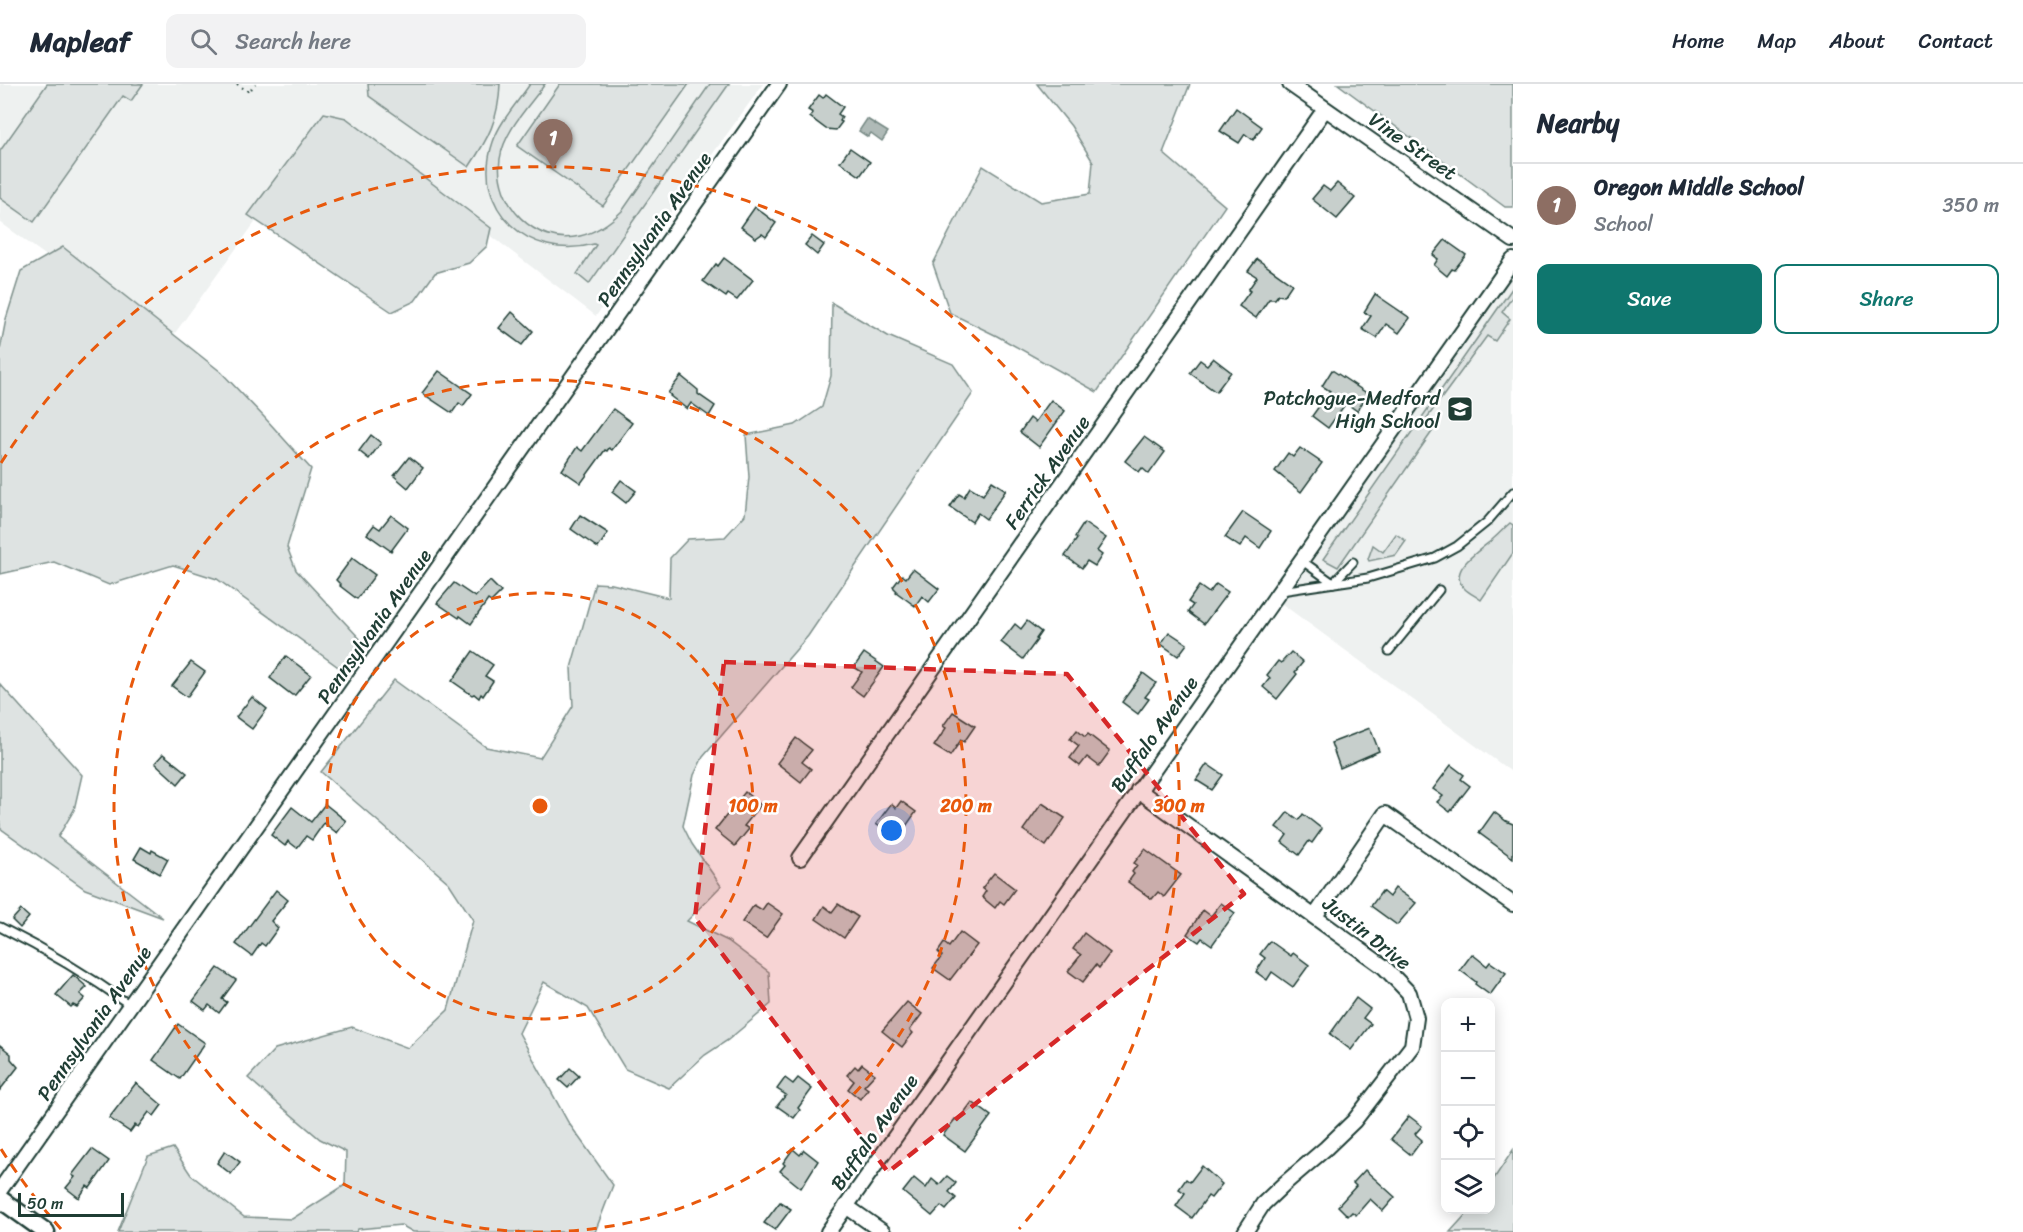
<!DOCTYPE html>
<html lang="en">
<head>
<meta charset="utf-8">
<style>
	:root { --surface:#fff; --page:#f2f2f3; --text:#1f2937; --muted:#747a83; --line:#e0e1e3; --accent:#0f766e }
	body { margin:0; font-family:Sriracha,sans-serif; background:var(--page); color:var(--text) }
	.controls { position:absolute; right:18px; bottom:18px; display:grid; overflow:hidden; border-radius:12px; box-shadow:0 3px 15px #0003 }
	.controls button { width:54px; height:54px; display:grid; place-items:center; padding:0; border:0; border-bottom:2px solid var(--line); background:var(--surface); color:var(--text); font:30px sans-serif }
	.scale { position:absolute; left:18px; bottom:15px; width:106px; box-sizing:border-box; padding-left:6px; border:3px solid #1f3d34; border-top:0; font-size:16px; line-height:21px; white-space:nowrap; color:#1f3d34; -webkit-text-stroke:4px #fff; paint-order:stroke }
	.you { position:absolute; left:892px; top:747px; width:21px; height:21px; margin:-15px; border:4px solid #fff; border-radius:50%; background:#1a73e8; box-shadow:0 0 0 9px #1a73e833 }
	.badge { display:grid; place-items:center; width:39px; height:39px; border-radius:50%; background:var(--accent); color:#fff; font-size:20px; font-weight:700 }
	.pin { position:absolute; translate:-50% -50px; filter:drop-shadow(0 2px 3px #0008) }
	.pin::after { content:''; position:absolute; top:32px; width:21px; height:18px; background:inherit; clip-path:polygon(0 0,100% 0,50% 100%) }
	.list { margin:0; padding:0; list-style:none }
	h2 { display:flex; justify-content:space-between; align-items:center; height:78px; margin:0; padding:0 24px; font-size:26px }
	h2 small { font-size:20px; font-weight:400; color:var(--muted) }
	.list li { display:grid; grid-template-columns:39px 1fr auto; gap:18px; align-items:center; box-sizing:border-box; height:84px; padding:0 24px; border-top:2px solid var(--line) }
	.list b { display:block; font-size:22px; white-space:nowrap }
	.list p { margin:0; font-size:20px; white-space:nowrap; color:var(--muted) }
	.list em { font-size:20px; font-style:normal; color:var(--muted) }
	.actions { display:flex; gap:12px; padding:18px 24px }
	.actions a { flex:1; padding:14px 0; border:2px solid var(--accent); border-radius:12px; text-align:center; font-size:21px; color:var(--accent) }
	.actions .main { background:var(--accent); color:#fff }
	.icon { flex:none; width:33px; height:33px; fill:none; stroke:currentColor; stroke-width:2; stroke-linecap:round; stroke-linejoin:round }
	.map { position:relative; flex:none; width:1513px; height:1148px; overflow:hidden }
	header { display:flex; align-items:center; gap:36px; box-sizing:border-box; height:84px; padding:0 30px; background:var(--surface); border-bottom:2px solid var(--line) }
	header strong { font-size:28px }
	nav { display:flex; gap:33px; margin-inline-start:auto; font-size:21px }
	.search { width:420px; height:54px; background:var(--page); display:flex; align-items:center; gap:15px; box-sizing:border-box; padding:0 21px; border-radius:12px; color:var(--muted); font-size:22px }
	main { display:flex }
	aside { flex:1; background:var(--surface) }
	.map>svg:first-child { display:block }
	.built { fill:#eef1f0 }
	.green { fill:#dee3e2; stroke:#7e908b; stroke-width:1.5 }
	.water { fill:#afbab7; stroke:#758883; stroke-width:1.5 }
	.building { fill:#c7cfcc; stroke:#1f3d34; stroke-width:1.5 }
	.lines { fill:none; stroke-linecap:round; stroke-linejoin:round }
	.service-casing { stroke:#1f3d34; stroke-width:11 }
	.minor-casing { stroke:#1f3d34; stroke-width:18 }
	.tertiary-casing { stroke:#1f3d34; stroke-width:21 }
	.path { stroke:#1f3d34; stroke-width:2; stroke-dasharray:1.5 4.5; stroke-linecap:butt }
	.service { stroke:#fff; stroke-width:7 }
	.minor { stroke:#fff; stroke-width:14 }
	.tertiary { stroke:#fff; stroke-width:16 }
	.marked { fill:#d62828; fill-opacity:0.2; stroke:#d62828; stroke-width:4.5; stroke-dasharray:12 8; stroke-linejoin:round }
	.ring { fill:none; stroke:#e8590c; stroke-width:3; stroke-dasharray:10 8 }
	.labels { text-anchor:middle; stroke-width:5; stroke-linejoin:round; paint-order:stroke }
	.street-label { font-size:20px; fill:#1f3d34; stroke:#fff }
	.poi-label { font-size:20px; fill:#1f3d34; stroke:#fff; text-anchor:end }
	.centre { fill:#e8590c; stroke:#fff; stroke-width:3 }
	.ring-label { font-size:18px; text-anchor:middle; font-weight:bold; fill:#e8590c; stroke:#fff; stroke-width:5; stroke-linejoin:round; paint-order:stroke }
</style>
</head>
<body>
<header>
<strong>Mapleaf</strong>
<div class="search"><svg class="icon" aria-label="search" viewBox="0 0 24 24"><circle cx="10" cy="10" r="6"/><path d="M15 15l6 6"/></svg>Search here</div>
<nav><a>Home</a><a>Map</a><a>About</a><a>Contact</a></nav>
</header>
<main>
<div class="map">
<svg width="1513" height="1148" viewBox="0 0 1513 1148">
	<rect width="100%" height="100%" fill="#fff"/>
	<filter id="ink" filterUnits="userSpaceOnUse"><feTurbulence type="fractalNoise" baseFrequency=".0167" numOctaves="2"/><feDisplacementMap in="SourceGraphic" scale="12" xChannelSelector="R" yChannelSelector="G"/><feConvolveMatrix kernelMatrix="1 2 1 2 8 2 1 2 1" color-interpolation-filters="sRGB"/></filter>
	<g filter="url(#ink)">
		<g class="built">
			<polygon points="0,0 763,0 596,232 333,31 167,260 0,138"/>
			<polygon points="1513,174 1513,689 1274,514"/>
		</g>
		<g class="green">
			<polygon points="47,0 143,0 131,17 123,12 34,138 0,114 0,67"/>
			<path d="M 368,0 L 500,0 C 499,35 488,55 469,83 L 369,12 Z"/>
			<path d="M 530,0 L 545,0 C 529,22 504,47 500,75 C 494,119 535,163 580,152 C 597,148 611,138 623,126 L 710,0 L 729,0 L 589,200 L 577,190 L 596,161 L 594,160 C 529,178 470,124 493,58 C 500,37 518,18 530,0 Z"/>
			<polygon points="560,0 689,0 603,122 517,62"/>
			<polygon points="1037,0 1190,0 1163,69 1225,122 1097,308 997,252 950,229 933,180 983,82 1041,118 1090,110 1093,78 1071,42"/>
			<polygon points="1338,0 1513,0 1513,123 1505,123"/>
			<polygon points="324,29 346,34 491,144 487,162 469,179 435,189 415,217 392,228 248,131"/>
			<polygon points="63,163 221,288 265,334 311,385 287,463 296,486 363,558 341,585 217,495 173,481 109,501 54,478 0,490 0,266 6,235 21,187"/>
			<polygon points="1513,203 1513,212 1502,228 1510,235 1495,257 1487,252 1427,334 1436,342 1338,483 1323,475"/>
			<polygon points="832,219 888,252 953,280 973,309 808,552 703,673 694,691 683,742 692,760 721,802 687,837 728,857 769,888 771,920 728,956 705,971 669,1004 625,985 588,924 544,898 519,949 568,1038 613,1101 595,1148 413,1148 401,1141 358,1145 356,1148 118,1148 148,1072 173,1064 191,1091 244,1133 292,1135 345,1101 346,1068 320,1055 248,994 275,965 352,943 408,964 448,926 473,836 449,799 321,688 394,596 486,663 540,674 573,622 571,584 595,499 612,500 669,514 670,474 688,455 725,453 745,431 749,393 746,351 795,341 822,323 831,292"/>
			<path d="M 1510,439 L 1513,441 L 1513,469 L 1481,516 C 1476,512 1469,509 1465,505 C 1445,486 1481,466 1493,455 C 1499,450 1504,444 1510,439 Z"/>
			<polygon points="1396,450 1406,457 1396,471 1369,477 1368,475 1373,461 1383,468"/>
			<polygon points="0,600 82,691 74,726 58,753 163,834 85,805 0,744"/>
			<polygon points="1513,1066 1513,1148 1450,1148 1470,1126 1490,1126 1491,1099"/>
		</g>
		<polygon class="water" points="867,35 888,48 882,57 871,49 868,53 859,47"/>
		<g class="building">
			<polygon points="826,10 843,23 838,30 842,33 840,37 842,38 836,46 826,45 810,33 813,29 808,26 819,11 823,14"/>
			<polygon points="1236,24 1262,43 1253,56 1245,50 1239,59 1220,47"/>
			<polygon points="850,64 870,78 860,92 840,78"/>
			<polygon points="1337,99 1355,114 1337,135 1312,115 1323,102 1330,107"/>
			<polygon points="755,123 776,139 766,153 762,150 756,154 741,143"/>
			<polygon points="812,152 824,161 817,171 805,161"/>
			<polygon points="1445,156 1466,171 1454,186 1452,185 1447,192 1434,181 1438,175 1433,171"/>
			<polygon points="724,174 753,196 737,216 728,210 726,213 703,197 716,180 718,182"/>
			<polygon points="1257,175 1292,200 1284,212 1278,211 1275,215 1269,215 1256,234 1239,222 1250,207 1248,206 1257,193 1248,187"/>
			<polygon points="1375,210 1410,234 1399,249 1386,240 1377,254 1362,245 1371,232 1364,228"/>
			<polygon points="512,228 533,247 522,261 499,244"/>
			<polygon points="1213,274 1231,288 1216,308 1190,289 1200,276 1207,281"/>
			<polygon points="1332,286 1368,310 1357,327 1346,319 1328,344 1312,332 1330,307 1322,302"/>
			<polygon points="439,287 472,310 463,322 459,319 452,329 422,309"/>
			<polygon points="681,292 698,306 698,310 715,322 709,332 691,319 687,325 670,312 671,311 668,309"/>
			<polygon points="1051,316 1065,327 1039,363 1020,348 1030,334 1035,338"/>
			<polygon points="613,325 632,339 612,366 609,364 607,367 605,366 581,399 562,386 577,363 582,367"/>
			<polygon points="371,351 381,359 369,375 359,367"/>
			<polygon points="1144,353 1165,368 1149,390 1142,384 1139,388 1125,377"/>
			<polygon points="1300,364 1322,379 1301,408 1275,387 1288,369 1293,373"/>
			<polygon points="409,373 423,384 408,404 394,392"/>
			<polygon points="621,396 636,407 626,419 612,408"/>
			<polygon points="992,397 1006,406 986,435 978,429 972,438 950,423 959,410 964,413 970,403 983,411"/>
			<polygon points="1243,428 1271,447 1260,464 1246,454 1240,463 1225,453"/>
			<polygon points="391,431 408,444 391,467 367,450 374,441 380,445"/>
			<polygon points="580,431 608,449 598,464 571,445"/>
			<polygon points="1084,439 1106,454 1097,467 1102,471 1095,482 1087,477 1082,484 1065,472 1077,455 1075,453"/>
			<polygon points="352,474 375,491 357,515 340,502 341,501 336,496"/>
			<polygon points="913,485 939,505 929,518 922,512 915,522 896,508 897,507 893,503 902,491 906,494"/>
			<polygon points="490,497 501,508 491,518 488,516 471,540 460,532 459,534 437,519 454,499 475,513"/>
			<polygon points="1216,500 1228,508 1204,540 1188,528 1193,521 1188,518 1199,502 1209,509"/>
			<polygon points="1027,537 1041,548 1036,555 1037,556 1023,575 1001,558 1015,540 1021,545"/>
			<polygon points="1169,548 1187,560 1178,572 1161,560"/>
			<polygon points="473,567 493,581 485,592 493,597 483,612 481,610 479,614 474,610 472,611 452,597"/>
			<polygon points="1291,568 1303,578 1295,588 1297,590 1277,615 1263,603 1270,594 1267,591 1278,577 1281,579"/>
			<polygon points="864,569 884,583 863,612 851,603 862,588 854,583"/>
			<polygon points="286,572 311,591 295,611 292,611 270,594"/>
			<polygon points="191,578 205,588 187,613 172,602"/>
			<polygon points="1143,589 1156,599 1145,613 1149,615 1138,630 1122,618"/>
			<polygon points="252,613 267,625 252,645 236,633"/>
			<polygon points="953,628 975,642 964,658 961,656 950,672 934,662 946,644 943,642"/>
			<polygon points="1370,644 1379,667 1340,684 1331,659"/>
			<polygon points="1077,646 1085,653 1088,650 1110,667 1099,682 1087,673 1080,682 1070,674 1079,662 1070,655"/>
			<polygon points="796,654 812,666 802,678 811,685 801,698 777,679"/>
			<polygon points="163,670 187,689 178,700 155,679"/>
			<polygon points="1207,680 1223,691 1212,706 1196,696"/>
			<polygon points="1451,681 1464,691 1461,695 1470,702 1450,728 1437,718 1443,712 1433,705"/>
			<polygon points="745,708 761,721 744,742 749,745 735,762 715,746"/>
			<polygon points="901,717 916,728 897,755 876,740 891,720 896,724"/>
			<polygon points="1042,719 1065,734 1046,762 1023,746"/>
			<polygon points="325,720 346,737 337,749 324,739 312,756 306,752 297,764 288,757 285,762 271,751 292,723 311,738"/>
			<polygon points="1288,728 1299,736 1303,730 1322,745 1312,759 1309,757 1299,771 1282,758 1287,751 1276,743"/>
			<polygon points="1494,728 1506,737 1513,740 1513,774 1479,749"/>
			<polygon points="141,763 151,769 152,766 168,775 160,790 134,775"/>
			<polygon points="1145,765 1181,791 1164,813 1158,808 1152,815 1128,798 1134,790 1132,788 1137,781 1134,779"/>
			<polygon points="994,789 1015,805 1004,820 1000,817 995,824 982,813 986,807 982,804"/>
			<polygon points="1395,804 1416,819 1397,841 1371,822 1382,807 1389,813"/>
			<polygon points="276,806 288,816 271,837 278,844 265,862 261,859 252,872 236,860"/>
			<polygon points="767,819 783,830 766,854 742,838 754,821 762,826"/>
			<polygon points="1221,819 1235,829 1212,861 1202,854 1199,858 1187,850 1203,826 1211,832"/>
			<polygon points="838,820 858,833 844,854 816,835 824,822 832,828"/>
			<polygon points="21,826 29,833 20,844 12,836"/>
			<polygon points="960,848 977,861 950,896 933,884 942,872 938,868 944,859 949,863"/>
			<polygon points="1084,849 1110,869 1099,884 1096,881 1083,898 1068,887 1081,871 1073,865"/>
			<polygon points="1270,857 1291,872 1293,869 1309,881 1293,903 1272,888 1267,896 1256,888 1265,874 1260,870"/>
			<polygon points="1472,870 1487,882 1490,878 1506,889 1490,911 1475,900 1476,898 1460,886"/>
			<polygon points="218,884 236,896 222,915 227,918 219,929 209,921 205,926 193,917"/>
			<polygon points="73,891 87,903 80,910 85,914 77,923 73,921 71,923 56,911"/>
			<polygon points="1356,914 1370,925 1363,934 1371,940 1351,966 1330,950"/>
			<polygon points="907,918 922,930 910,946 913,949 902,963 882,947"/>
			<polygon points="178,940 205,959 180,995 153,976"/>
			<polygon points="0,961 11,970 11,975 18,983 0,1006"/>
			<polygon points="862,980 875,990 864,1002 868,1005 860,1015 848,1005 854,997 847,991 855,982 858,985"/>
			<polygon points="570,984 579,992 568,1004 559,996"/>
			<polygon points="785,994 793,1000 798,994 812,1005 798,1024 800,1026 794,1034 777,1022 786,1011 777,1005"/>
			<polygon points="136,999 162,1021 154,1032 149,1028 138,1043 135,1041 130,1048 109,1034"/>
			<polygon points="972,1018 991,1032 965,1067 943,1051 955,1035 958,1037"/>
			<polygon points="1409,1032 1422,1042 1415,1050 1422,1056 1411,1071 1391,1055"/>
			<polygon points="92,1065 109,1077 90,1104 87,1102 79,1114 66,1104 75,1093 72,1091"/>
			<polygon points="793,1065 800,1071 804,1066 818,1077 801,1104 780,1087 785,1081 783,1079"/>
			<polygon points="225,1067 240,1078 231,1090 217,1079"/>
			<polygon points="1202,1082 1222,1100 1211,1114 1208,1112 1192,1134 1176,1122 1185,1109 1179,1105 1186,1095 1190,1098"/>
			<polygon points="1365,1086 1395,1113 1383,1127 1370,1115 1356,1131 1352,1128 1348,1132 1338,1122 1356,1102 1353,1099"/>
			<polygon points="947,1092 956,1099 949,1108 956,1114 946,1126 941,1122 932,1132 903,1108 914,1094 926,1104 932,1095 939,1101"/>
			<polygon points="780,1118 791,1125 775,1146 764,1139"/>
		</g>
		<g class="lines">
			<defs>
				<g id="service">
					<polyline points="1301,476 1333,499 1353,478"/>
					<polyline points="1281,507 1368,494 1435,474 1457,462 1487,438 1513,408"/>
					<polyline points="1389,567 1439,506"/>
					<path d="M 0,843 C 46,866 88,891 130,921"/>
				</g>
				<g id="minor">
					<polyline points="1290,0 1513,156"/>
					<polyline points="1138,706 1384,883 1409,909 1416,934 1412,962 1354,1037 1326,1064 1284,1100 1263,1120 1245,1148"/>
					<polyline points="800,774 1325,25"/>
					<polyline points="1315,832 1385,730 1513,820"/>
					<polyline points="0,1106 779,0"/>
					<polyline points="846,1122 883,1148"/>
					<polyline points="828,1148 1513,176"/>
				</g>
				<polyline id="tertiary" points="0,1115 46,1148"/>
			</defs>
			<use href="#service" class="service-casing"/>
			<use href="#minor" class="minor-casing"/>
			<use href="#tertiary" class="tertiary-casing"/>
			<polyline class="path" points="237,0 249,8 255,0"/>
			<use href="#service" class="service"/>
			<use href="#minor" class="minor"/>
			<use href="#tertiary" class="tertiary"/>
		</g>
	</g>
	<path class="marked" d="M 724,578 L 1067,590 L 1244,810 L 888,1088 L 695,834 Z"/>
	<g class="ring">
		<circle cx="540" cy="722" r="213"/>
		<circle cx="540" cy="722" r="426"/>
		<path d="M61 1145A639 639 0 0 1 1 1065M1 379A639 639 0 1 1 1019 1145"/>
	</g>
	<defs>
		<symbol id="school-square" viewBox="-11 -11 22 22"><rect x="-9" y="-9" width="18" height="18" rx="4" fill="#1f3d34" stroke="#fff"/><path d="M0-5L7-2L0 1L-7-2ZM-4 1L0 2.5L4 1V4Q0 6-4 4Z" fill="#fff"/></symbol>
	</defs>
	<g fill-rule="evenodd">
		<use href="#school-square" x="1445" y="310" width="30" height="30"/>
	</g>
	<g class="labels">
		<g class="street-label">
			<text transform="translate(1413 62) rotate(35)" y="7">Vine Street</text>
			<text transform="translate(654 145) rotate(-55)" y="7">Pennsylvania Avenue</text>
			<text transform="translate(1047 388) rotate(-55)" y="7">Ferrick Avenue</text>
			<text transform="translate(374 542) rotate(-55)" y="7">Pennsylvania Avenue</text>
			<text transform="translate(1154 650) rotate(-55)" y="7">Buffalo Avenue</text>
			<text transform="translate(1367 849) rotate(38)" y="7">Justin Drive</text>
			<text transform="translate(94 939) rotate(-55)" y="7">Pennsylvania Avenue</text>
			<text transform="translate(874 1048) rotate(-55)" y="7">Buffalo Avenue</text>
		</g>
		<g class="poi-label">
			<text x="1440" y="321">Patchogue-Medford<tspan x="1440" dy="23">High School</tspan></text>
		</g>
	</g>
	<circle cx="540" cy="722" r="9" class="centre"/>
	<g class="ring-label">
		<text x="753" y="728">100 m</text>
		<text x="966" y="728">200 m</text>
		<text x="1179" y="728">300 m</text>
	</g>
</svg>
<div class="controls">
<button>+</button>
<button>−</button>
<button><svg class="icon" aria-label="locate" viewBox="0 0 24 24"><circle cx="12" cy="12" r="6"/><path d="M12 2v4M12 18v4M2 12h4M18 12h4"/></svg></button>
<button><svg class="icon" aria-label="layers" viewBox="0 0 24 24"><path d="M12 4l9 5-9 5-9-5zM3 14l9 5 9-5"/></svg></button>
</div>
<div class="scale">50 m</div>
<div class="you"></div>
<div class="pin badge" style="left:553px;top:85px;background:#8d6e63">1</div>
</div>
<aside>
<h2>Nearby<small></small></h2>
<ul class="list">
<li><span class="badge" style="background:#8d6e63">1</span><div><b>Oregon Middle School</b><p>School</p></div><em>350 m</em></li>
</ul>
<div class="actions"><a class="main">Save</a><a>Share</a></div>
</aside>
</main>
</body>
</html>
